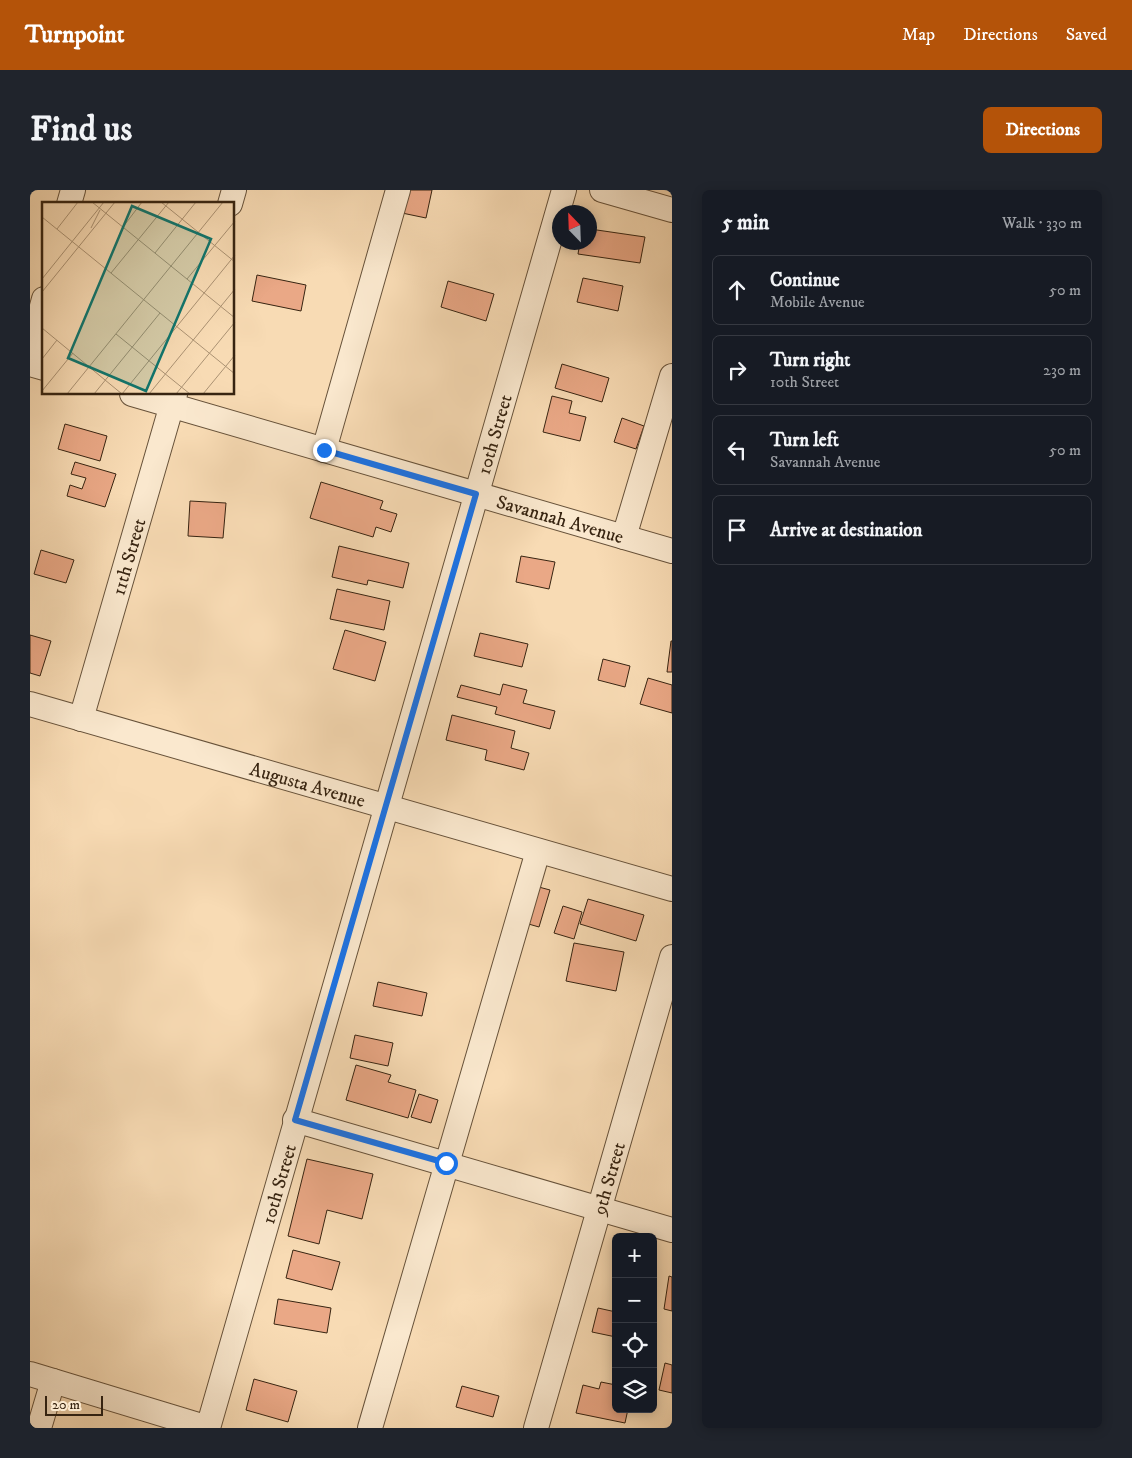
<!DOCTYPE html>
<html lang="en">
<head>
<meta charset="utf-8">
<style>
	:root { --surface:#171b24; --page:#20242c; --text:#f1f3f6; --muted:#9ea1a6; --line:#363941; --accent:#b45309 }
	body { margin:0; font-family:"IM FELL DW Pica",serif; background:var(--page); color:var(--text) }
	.controls { position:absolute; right:15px; bottom:15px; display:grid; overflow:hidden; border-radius:8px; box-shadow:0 2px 12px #0003 }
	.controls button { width:45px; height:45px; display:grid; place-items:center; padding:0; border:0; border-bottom:1px solid var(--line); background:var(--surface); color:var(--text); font:25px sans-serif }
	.compass { position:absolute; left:522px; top:15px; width:45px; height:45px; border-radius:50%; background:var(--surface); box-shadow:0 2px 12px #0003; rotate:337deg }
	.scale { position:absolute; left:15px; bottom:12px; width:58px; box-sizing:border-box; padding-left:5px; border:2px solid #372411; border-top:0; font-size:14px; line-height:18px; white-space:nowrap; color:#372411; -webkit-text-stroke:4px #fae8ce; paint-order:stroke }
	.stop { position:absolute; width:15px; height:15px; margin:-11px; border:4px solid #1a73e8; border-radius:50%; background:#fff }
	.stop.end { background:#1a73e8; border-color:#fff; box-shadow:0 1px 5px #0008 }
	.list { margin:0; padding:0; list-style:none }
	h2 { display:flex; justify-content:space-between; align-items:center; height:65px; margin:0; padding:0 20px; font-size:21px }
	h2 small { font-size:16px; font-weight:400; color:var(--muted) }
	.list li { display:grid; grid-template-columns:32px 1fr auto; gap:15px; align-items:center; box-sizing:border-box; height:70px; margin:0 10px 10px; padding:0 10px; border:1px solid var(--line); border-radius:8px }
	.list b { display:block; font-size:19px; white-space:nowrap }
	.list p { margin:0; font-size:16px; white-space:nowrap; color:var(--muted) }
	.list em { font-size:16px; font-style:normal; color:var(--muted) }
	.icon { flex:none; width:28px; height:28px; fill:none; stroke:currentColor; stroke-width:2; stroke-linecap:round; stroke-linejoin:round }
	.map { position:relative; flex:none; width:642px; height:1238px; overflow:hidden; border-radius:8px }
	header { display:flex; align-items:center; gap:30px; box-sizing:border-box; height:70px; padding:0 25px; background:var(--accent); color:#fff }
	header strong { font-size:24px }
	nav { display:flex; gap:28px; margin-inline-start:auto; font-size:18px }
	.intro { display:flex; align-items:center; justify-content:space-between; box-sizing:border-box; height:120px; padding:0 30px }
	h1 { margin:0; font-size:35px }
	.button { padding:12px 22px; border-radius:8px; background:var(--accent); color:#fff; font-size:18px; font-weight:700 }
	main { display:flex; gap:30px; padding:0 30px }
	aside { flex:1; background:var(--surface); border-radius:8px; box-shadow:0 2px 12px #0003 }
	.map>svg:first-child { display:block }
	.building { fill:#eaa886; stroke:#372411 }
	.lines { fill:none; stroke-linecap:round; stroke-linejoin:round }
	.minor-casing { stroke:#67523a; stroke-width:26 }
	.minor { stroke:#fae8ce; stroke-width:24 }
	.route { stroke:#1a73e8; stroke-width:6 }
	.labels { text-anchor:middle; stroke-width:4; stroke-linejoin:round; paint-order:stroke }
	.street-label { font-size:19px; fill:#372411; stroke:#fae8ce }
	.inset-road { fill:none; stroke:#ab9273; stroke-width:1 }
	.view { fill:#0f766e; fill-opacity:0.15; stroke:#0f766e; stroke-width:2.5 }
	.inset-edge { fill:none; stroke:#372411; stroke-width:2.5 }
</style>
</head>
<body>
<header>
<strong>Turnpoint</strong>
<nav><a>Map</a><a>Directions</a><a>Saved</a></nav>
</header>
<div class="intro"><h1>Find us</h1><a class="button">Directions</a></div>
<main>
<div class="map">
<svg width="642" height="1238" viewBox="0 0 642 1238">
	<rect width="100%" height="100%" fill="#f8dbb4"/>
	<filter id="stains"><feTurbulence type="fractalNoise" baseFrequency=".004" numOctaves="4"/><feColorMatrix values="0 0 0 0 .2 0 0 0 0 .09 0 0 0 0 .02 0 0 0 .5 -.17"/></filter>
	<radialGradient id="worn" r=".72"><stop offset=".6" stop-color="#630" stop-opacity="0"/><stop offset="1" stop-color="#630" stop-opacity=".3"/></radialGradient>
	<g class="building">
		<polygon points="377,0 402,0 396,28 372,23"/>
		<polygon points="560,39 615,47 610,73 548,64 550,52 560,52"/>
		<polygon points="227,85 276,95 271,121 222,111"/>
		<polygon points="553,88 593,96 588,121 547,112"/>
		<polygon points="418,91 464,104 456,131 411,117"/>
		<polygon points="532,174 579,188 572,212 525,198"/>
		<polygon points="522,206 542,211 539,223 556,227 550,251 513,242"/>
		<polygon points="592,228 614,236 606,259 584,252"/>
		<polygon points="35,234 77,246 70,271 28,259"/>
		<polygon points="45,272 86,284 75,317 37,306 40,295 52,299 56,288 41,284"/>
		<polygon points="291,292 353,311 350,319 367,324 361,342 346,337 343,347 280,328"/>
		<polygon points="160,311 196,313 193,348 158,346"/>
		<polygon points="309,356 379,373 373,398 338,390 337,395 302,387"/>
		<polygon points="11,360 44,370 36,393 4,384"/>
		<polygon points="491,366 525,372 519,399 486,392"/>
		<polygon points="307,399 360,411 354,440 300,429"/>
		<polygon points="315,440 356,452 345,491 303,479"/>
		<polygon points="450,443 498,454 492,477 444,466"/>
		<polygon points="0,445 21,451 10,486 0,483"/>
		<polygon points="641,451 642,451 642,482 637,482"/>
		<polygon points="573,469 600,476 595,497 568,490"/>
		<polygon points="618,488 642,495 642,523 610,514"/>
		<polygon points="473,494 497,500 493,513 525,521 520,539 465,524 467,517 427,507 431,495 470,505"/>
		<polygon points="422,525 485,541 481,558 499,563 494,580 455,570 457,560 416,550"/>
		<polygon points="505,696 520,700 509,737 495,733"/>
		<polygon points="558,709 614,725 606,751 550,734"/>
		<polygon points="533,716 552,722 544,749 524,743"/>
		<polygon points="544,753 594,762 586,801 536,791"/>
		<polygon points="348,792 397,803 392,826 343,816"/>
		<polygon points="325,845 363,853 358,876 320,868"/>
		<polygon points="326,875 361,885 358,892 386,900 378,928 316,910"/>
		<polygon points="389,904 408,910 401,933 381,927"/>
		<polygon points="277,969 343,984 332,1029 297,1020 289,1054 258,1046"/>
		<polygon points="263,1060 310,1072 302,1100 256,1088"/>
		<polygon points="639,1086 642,1087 642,1121 634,1119"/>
		<polygon points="248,1109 301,1118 297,1143 244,1134"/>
		<polygon points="568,1118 586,1122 586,1147 562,1142"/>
		<polygon points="635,1173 642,1175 642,1203 629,1200"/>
		<polygon points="224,1189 267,1201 258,1232 216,1220"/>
		<polygon points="571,1192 586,1195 586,1219 598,1219 595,1233 546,1223 553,1195 569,1199"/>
		<polygon points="432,1196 469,1206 463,1227 426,1217"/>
	</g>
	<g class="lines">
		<defs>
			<g id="minor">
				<polyline points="572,0 642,20"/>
				<polyline points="39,14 43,0"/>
				<polyline points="200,14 204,0"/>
				<polyline points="0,161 14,109"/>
				<polyline points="0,174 14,178"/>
				<path id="s1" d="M 102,204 L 642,361"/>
				<polyline points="294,260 368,0"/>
				<polyline points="594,347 642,186"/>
				<path id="s2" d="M 0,514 L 642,699"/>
				<path id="s3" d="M 51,529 L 145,204"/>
				<polyline points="265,930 642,1040"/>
				<polyline points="0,1184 178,1238"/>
				<polyline points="9,1238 23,1191"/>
				<path id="s4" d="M 178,1238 L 534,0"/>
				<polyline points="340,1238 508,661"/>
				<path id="s5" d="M 506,1238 L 642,767"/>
			</g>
		</defs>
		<use href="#minor" class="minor-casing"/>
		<use href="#minor" class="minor"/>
	</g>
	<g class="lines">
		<polyline class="route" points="294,260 446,304 265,930 416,973"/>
	</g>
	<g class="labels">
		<g class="street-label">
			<text dy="7" stroke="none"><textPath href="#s4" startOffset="1034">10th Street</textPath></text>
			<text dy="7" stroke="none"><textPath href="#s1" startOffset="446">Savannah Avenue</textPath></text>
			<text dy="7" stroke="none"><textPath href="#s3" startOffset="169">11th Street</textPath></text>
			<text dy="7" stroke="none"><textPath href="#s2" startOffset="289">Augusta Avenue</textPath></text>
			<text dy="7" stroke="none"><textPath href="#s5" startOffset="260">9th Street</textPath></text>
			<text dy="7" stroke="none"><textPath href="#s4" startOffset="254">10th Street</textPath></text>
		</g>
	</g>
	<g transform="translate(12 12)">
		<rect width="192" height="192" fill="#f8dbb4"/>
		<path class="inset-road" d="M 50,0 L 193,116M 119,0 L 193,60M 0,15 L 193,172M 81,25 L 100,0M 49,26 L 58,8M 15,27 L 36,0M 113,51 L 154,0M 69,71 L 127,0M 0,77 L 62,0M 145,77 L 193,19M 0,90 L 73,0M 0,126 L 80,192 L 193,53M 74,132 L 148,192M 0,157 L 15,138M 0,189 L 31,151M 25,192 L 181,0M 52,192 L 118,111M 107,192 L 193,87M 134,192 L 193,120M 161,192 L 193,153"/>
		<path class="view" d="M 90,4 L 169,37 L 104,189 L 26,156 Z"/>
		<rect width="192" height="192" class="inset-edge"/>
	</g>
	<rect width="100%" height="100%" filter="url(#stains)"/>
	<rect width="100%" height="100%" fill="url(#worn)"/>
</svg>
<div class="controls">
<button>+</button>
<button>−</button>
<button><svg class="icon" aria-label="locate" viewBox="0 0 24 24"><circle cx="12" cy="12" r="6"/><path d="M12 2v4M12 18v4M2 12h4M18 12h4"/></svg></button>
<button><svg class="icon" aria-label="layers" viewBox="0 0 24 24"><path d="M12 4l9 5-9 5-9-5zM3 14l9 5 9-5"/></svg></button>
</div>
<svg class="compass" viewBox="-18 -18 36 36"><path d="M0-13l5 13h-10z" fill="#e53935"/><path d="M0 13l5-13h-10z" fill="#9ea1a6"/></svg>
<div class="scale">20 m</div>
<div class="stop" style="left:416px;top:973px"></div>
<div class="stop end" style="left:294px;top:260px"></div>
</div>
<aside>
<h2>5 min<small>Walk · 330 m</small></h2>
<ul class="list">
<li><svg class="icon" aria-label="ahead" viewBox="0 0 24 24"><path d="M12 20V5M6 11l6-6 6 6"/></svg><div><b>Continue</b><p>Mobile Avenue</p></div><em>50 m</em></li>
<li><svg class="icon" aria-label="right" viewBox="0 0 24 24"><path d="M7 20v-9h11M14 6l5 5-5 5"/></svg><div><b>Turn right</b><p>10th Street</p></div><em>230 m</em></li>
<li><svg class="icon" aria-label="left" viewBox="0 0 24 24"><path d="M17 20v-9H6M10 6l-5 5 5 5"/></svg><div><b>Turn left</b><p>Savannah Avenue</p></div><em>50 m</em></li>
<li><svg class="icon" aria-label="arrive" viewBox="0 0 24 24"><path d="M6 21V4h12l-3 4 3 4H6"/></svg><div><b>Arrive at destination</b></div></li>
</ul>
</aside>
</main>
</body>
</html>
